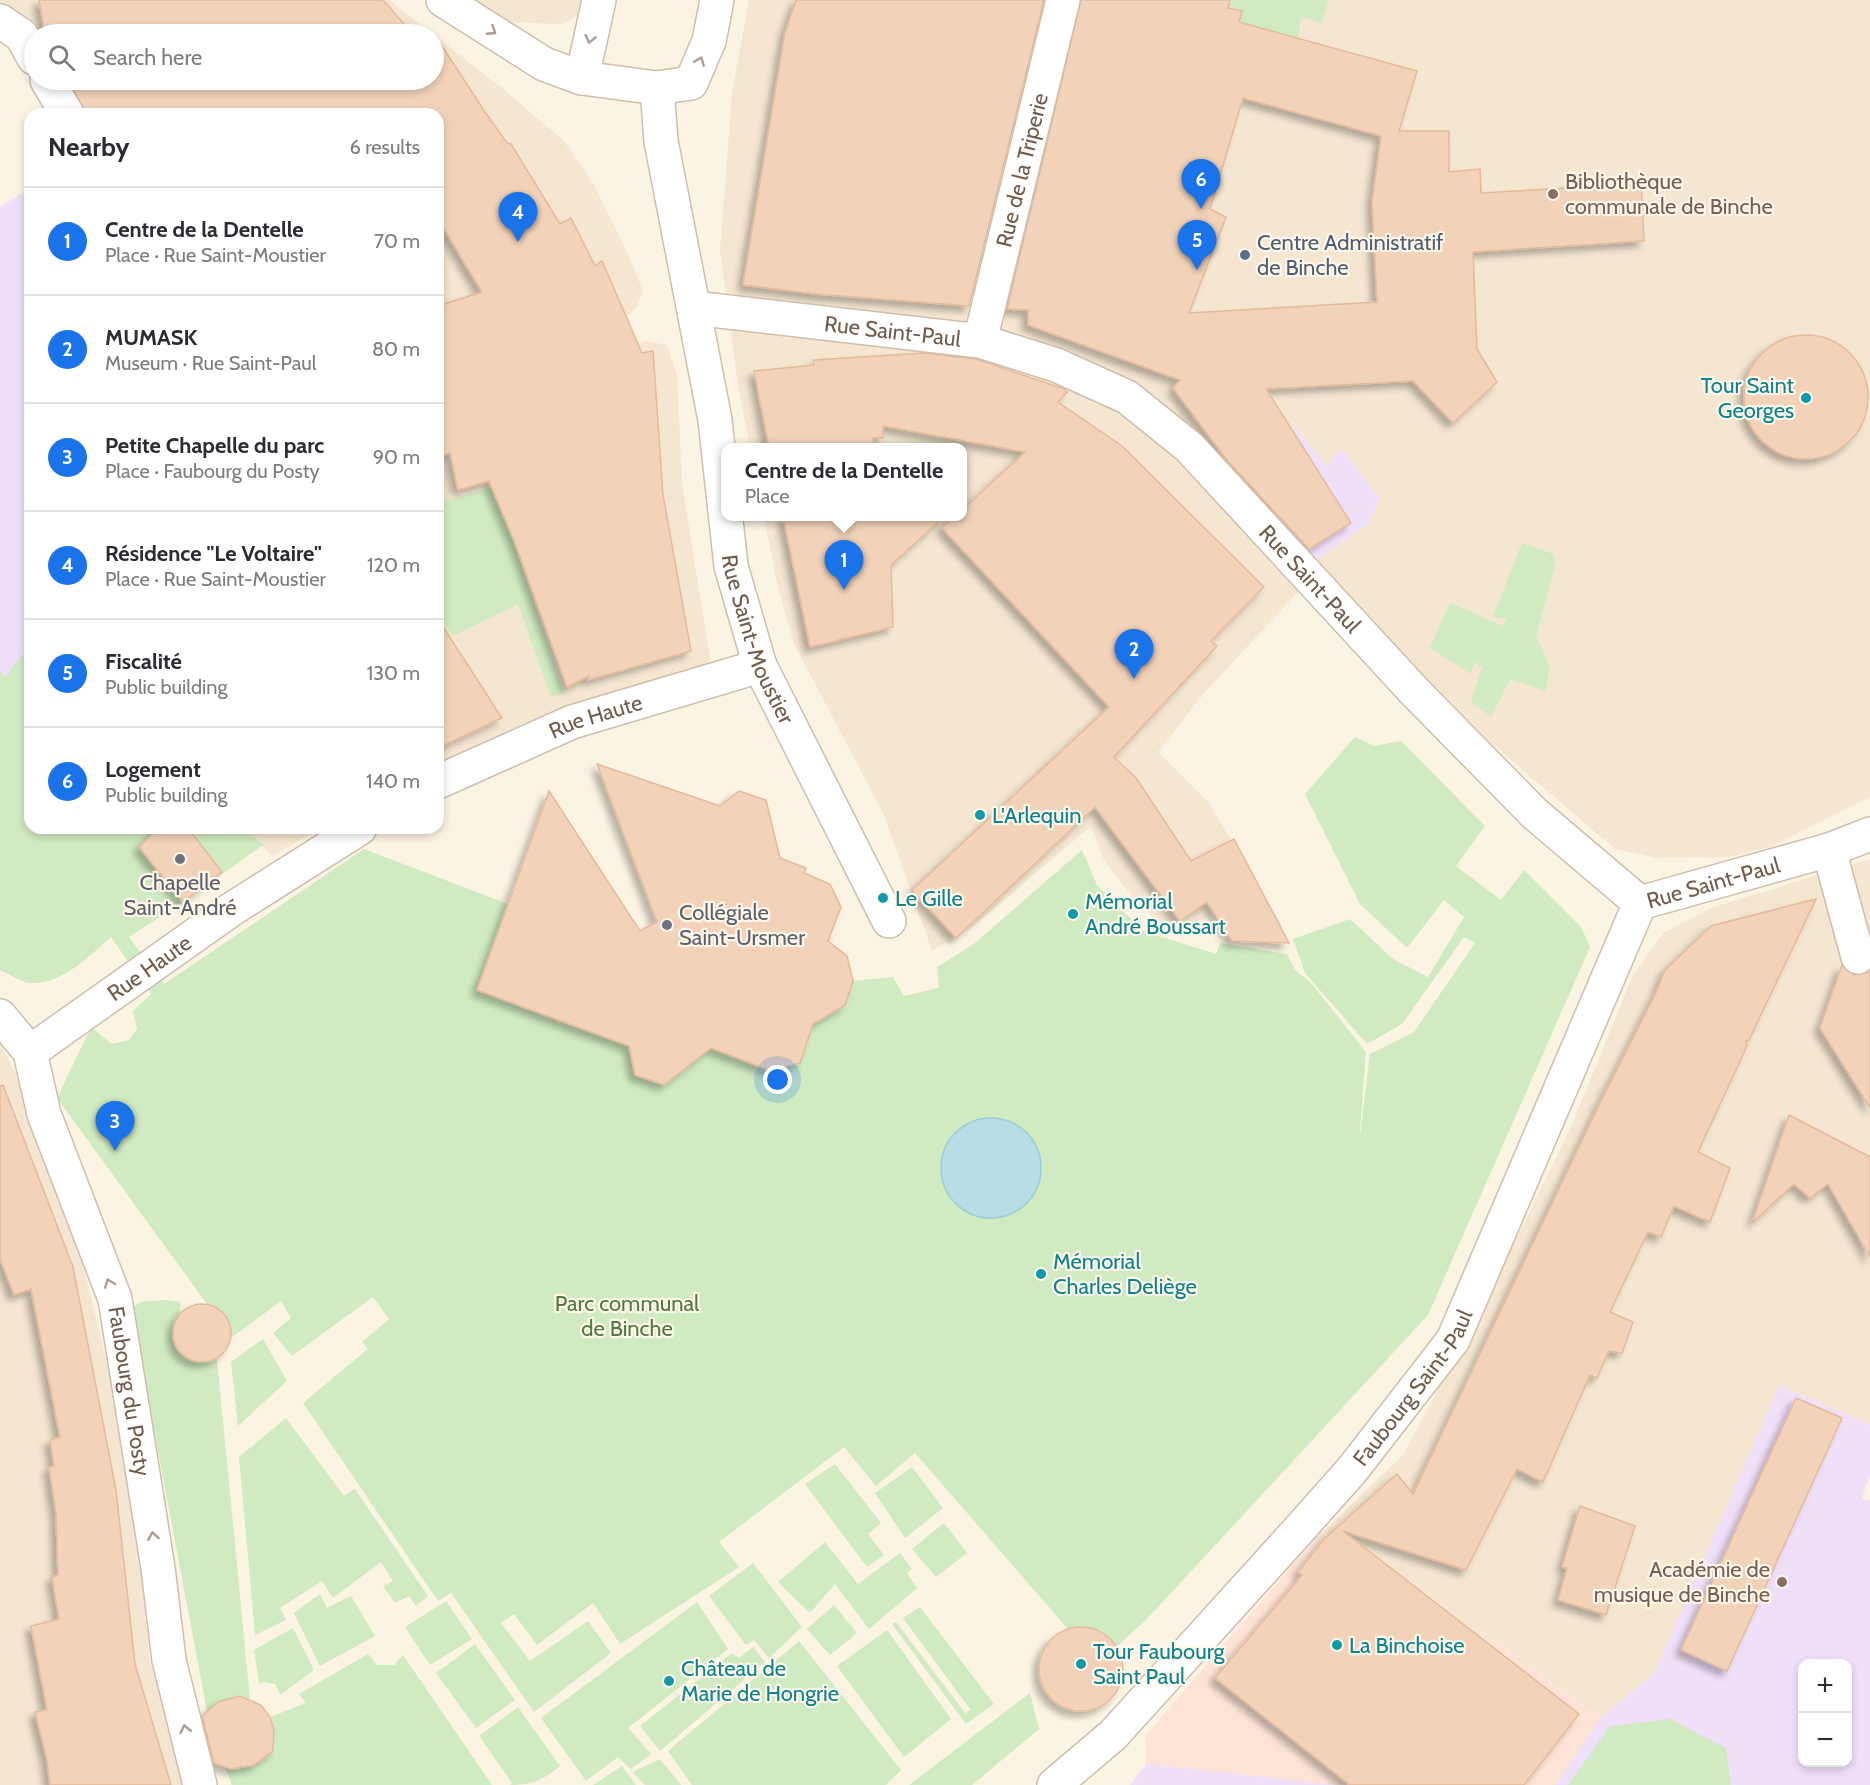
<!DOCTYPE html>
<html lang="en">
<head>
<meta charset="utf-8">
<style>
	:root { --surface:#fff; --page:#f7f7f7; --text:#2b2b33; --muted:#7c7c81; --line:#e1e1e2; --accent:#1a73e8 }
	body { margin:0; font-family:Cabin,sans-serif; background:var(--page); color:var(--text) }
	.controls { position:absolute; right:18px; bottom:18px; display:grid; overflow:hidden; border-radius:12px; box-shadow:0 3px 9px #0003 }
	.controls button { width:54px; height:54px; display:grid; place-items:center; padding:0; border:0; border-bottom:2px solid var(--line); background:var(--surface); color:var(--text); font:30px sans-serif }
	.you { position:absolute; left:778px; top:1080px; width:21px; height:21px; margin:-15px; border:4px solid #fff; border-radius:50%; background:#1a73e8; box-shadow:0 0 0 9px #1a73e833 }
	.badge { display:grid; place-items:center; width:39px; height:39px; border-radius:50%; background:var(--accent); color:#fff; font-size:20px; font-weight:700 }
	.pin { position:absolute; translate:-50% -50px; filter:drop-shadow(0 2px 3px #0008) }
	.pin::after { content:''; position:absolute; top:32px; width:21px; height:18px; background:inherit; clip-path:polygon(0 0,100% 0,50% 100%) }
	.popup { position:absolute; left:721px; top:443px; width:246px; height:78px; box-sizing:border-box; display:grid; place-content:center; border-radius:12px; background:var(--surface); filter:drop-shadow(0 2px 4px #0005); font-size:20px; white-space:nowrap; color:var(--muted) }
	.popup b { font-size:22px; color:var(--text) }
	.popup::after { content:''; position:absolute; left:50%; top:100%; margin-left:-12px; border:12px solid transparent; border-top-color:var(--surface) }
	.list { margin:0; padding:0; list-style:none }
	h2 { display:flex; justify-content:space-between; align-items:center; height:78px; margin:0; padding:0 24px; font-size:26px }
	h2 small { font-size:20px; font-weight:400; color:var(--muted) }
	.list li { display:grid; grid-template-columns:39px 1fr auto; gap:18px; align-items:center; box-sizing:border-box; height:108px; padding:0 24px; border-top:2px solid var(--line) }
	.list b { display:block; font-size:22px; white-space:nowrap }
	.list p { margin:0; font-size:20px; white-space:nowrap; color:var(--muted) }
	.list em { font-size:20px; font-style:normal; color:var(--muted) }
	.icon { flex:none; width:33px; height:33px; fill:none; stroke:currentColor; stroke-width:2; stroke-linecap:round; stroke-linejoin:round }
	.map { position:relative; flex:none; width:1870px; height:1785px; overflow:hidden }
	.search { position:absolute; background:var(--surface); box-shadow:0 3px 9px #0003; left:24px; top:24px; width:420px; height:66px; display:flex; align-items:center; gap:15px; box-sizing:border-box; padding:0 21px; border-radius:33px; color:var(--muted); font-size:22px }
	.panel { position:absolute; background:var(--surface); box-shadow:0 3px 9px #0003; left:24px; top:108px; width:420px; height:726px; border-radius:18px }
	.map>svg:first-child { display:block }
	.residential { fill:#f4e6d1 }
	.commercial { fill:#fde4d6 }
	.education { fill:#f0dff8; fill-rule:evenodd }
	.green { fill:#d0eac1 }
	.water { fill:#b7dde6; stroke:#9dccd8; stroke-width:1.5 }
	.building { fill:#f2d3ba; stroke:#e5ba9a; stroke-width:1.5; fill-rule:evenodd; filter:url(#shadow) }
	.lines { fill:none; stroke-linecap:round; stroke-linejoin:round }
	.minor-casing { stroke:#d0beac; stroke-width:36 }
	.minor { stroke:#fff; stroke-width:33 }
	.oneway { stroke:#ac9c92 }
	.education-dot { fill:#8d6e63; stroke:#fff7e9; stroke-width:2 }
	.service-dot { fill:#5c6f8a; stroke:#fff7e9; stroke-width:2 }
	.culture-dot { fill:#0f9aa8; stroke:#fff7e9; stroke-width:2 }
	.worship-dot { fill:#6b7280; stroke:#fff7e9; stroke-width:2 }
	.labels { text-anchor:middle; stroke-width:4.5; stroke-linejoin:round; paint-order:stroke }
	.street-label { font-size:22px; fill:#745a49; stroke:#fff7e9 }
	.education-label { font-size:22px; fill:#785e54; stroke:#fff7e9; text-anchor:start }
	.service-label { font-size:22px; fill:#4e5e75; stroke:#fff7e9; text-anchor:start }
	.culture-label { font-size:22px; fill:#0d838f; stroke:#fff7e9; text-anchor:start }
	.worship-label { font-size:22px; fill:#5b616d; stroke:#fff7e9 }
	.park-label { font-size:22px; fill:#4f7a41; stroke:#fff7e9 }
</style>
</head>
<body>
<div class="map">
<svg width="1870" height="1785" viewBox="0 0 1870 1785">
	<defs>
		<filter id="shadow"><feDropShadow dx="-5.5" dy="5.5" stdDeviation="3" flood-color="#0004"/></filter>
	</defs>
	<rect width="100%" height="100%" fill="#fcf4e3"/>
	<g class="residential">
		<polygon points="0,0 389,0 502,88 564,141 593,183 628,254 643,291 636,308 618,325 438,373 438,114 77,114 50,80 434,80 434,34 34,34 0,22"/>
		<polygon points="436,0 581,0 578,15 563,24 503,22"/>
		<polygon points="749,0 1870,0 1870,797 1772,846 1730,857 1658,858 1615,849 1432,692 1344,590 1328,580 1300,590 1205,692 1158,752 1209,803 1282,925 1232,938 1212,914 1185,929 1156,921 1124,887 1103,858 1091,826 974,926 932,951 884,815 794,644 777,583 764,517 962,516 962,448 750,447 738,386 720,250 732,93"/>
		<polygon points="647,341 667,345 677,375 682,483 710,659 703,674 438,766 438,398"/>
		<polygon points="243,828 321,828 272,856"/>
		<polygon points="1870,859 1870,1425 1779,1385 1655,1673 1601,1718 1484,1632 1431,1641 1401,1626 1315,1539 1403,1455 1507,1258 1571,1127 1633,975 1663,933 1711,908"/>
		<polygon points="0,1043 39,1120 78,1245 113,1388 138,1525 149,1657 187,1785 0,1785"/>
	</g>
	<polygon class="commercial" points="1315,1539 1401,1626 1431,1641 1484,1632 1601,1718 1555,1785 1337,1785 1146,1764 1145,1736"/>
	<g class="education">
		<polygon points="30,188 30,646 5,678 0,671 0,207"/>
		<polygon points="1296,428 1326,466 1341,449 1380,498 1368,524 1314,562 1243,475"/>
		<path d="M 1779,1385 L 1870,1425 L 1870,1474 L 1862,1498 L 1870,1501 L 1870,1785 L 1555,1785 L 1601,1718 L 1655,1672 ZM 1802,1664 L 1848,1664 L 1848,1762 L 1802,1762 Z"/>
		<polygon points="1146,1764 1337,1785 1130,1785"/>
	</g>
	<g class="green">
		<polygon points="1230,0 1328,0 1322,23 1301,17 1298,38 1236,33 1242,10 1228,7"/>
		<polygon points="495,486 564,693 551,697 518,604 453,636 438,613 438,503"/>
		<polygon points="1522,543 1551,553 1556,561 1536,636 1550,668 1545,691 1510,679 1491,717 1471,702 1482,667 1474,662 1471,674 1430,648 1450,603 1503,626 1506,618 1493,617"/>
		<path d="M 30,646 L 30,828 L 243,828 L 263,845 L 183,902 L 129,937 L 164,984 L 364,849 L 508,904 L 477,990 L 629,1046 L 635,1075 L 664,1085 L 698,1042 L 770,1071 L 800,1063 L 810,1034 L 798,1020 L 824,1018 L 845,1005 L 853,981 L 893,977 L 904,996 L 939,988 L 937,967 L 975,943 L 1082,850 L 1097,885 L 1143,931 L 1216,954 L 1220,943 L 1287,954 L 1295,970 L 1311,983 L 1366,1052 L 1359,1143 L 1370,1054 L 1414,1032 L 1475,943 L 1464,937 L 1402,1024 L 1367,1044 L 1305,973 L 1293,939 L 1350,919 L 1393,959 L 1428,977 L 1464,917 L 1444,900 L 1407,948 L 1360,904 L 1305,794 L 1355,737 L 1374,746 L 1401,741 L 1485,826 L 1456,866 L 1501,900 L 1524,870 L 1581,927 L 1590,947 L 1428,1315 L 1146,1620 L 1116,1647 C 1104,1630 1087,1627 1068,1629 L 915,1453 L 876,1486 L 844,1447 L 719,1542 L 739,1567 L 620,1644 L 593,1603 L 537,1645 L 514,1614 L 501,1623 L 530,1661 L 588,1621 L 611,1653 L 534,1712 L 451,1593 L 438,1601 L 303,1403 L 368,1349 L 362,1342 L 389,1319 L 373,1297 L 292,1356 L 273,1333 L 291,1318 L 281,1301 L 231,1338 C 232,1321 223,1310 207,1304 L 57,1098 L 91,1027 L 112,1044 L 129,1040 L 137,1029 L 133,1011 L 151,994 L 111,937 C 89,956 62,985 30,983 C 21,982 9,974 0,970 L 0,671 L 5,677 Z"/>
		<path d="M 163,1300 L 180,1302 C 183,1327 154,1345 196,1362 L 217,1359 L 250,1699 C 232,1695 221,1699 207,1711 L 131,1308 L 141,1302 Z"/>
		<polygon points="263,1339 287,1381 238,1426 231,1362"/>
		<polygon points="286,1418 344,1496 355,1489 428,1596 416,1606 409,1596 395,1603 383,1586 393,1581 381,1562 333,1598 322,1581 280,1608 286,1620 255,1635 239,1457"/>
		<polygon points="835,1464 881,1523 868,1534 884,1555 867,1567 805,1484"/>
		<polygon points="912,1467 943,1508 905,1538 875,1493"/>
		<polygon points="944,1523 967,1553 936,1577 912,1549"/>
		<polygon points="825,1542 858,1584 900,1553 912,1569 907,1573 917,1588 869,1629 835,1584 810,1613 778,1582"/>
		<polygon points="753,1563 802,1627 769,1658 754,1640 746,1645 709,1596"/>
		<polygon points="320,1594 327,1608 351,1596 375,1636 320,1666 294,1613"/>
		<polygon points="446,1601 472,1639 430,1665 405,1627"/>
		<polygon points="697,1602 728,1649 628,1728 651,1754 631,1769 618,1757 586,1781 541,1718"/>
		<polygon points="834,1605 857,1633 830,1655 807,1629"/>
		<polygon points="920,1607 994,1704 966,1724 892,1624 896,1622 966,1714 970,1709 903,1618"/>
		<polygon points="293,1628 314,1670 280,1695 275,1684 264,1682 259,1684 254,1650"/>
		<polygon points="887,1630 951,1719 904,1757 837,1666"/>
		<polygon points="799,1641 901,1770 886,1785 692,1785 668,1751"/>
		<polygon points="475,1644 515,1700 476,1728 436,1673"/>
		<polygon points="753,1647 765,1662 660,1751 640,1726 732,1653 739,1658"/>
		<path d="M 368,1654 L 377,1665 L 394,1665 L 403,1655 L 492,1785 L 232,1785 L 225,1766 C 243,1773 260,1764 273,1751 L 274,1729 L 270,1717 L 306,1703 L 299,1694 Z"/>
		<polygon points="1030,1693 1039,1729 972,1785 909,1785"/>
		<path d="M 518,1707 L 560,1766 C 543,1780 532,1785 510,1785 L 512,1783 L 479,1736 Z"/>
		<polygon points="1670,1719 1726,1748 1731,1785 1568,1785 1610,1726"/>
		<polygon points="660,1759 681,1785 645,1785 633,1772"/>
		<polygon points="622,1766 636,1785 593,1785"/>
	</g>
	<circle class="water" cx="991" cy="1168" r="50"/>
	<g class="building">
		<polygon points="39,0 383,0 413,34 45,34"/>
		<polygon points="796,0 1044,0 969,306 816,294 743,285 785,33"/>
		<path d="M 1081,0 L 1230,0 L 1228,8 L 1242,11 L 1239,22 L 1417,71 L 1399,131 L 1449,131 L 1449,172 L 1480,169 L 1481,193 L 1641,184 L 1644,241 L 1473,252 L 1477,349 L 1497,382 L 1453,423 L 1413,381 L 1266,389 L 1351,523 L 1309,549 L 1227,460 L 1173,388 L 1180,380 L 1028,325 L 1028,310 L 1007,309 ZM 1243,98 L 1381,136 L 1372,202 L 1377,302 L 1189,313 L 1226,217 L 1210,209 Z"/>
		<polygon points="438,40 485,112 507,143 511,144 560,224 571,218 595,266 602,261 642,353 653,351 663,495 691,651 588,680 589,676 567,687 515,543 489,481 458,490 450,453 438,457 438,306 482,292 438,219 438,114 86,114 68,80 434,80 434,58 438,63"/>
		<circle cx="1806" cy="397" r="62"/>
		<polygon points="924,353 976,359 1064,389 1067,392 1058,402 1122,446 1264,587 1211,641 1217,646 1114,757 1136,778 1191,861 1234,839 1289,943 1232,941 1207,902 1180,921 1095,807 956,938 912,890 1109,707 942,528 954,516 963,516 963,509 1025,452 883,426 883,438 873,438 873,447 769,447 754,371 814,365 814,360"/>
		<polygon points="783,516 945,516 891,565 893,627 810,647"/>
		<polygon points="438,619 502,718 438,748"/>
		<polygon points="597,764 720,806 739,791 766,800 780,858 806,868 804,873 830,884 841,907 828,941 847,956 853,981 845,1005 813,1024 800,1063 771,1071 711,1048 664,1085 635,1075 629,1046 477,990 549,791 640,931 657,922"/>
		<polygon points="158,828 188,828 222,872 183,902 139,847"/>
		<polygon points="1816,899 1749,1040 1746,1041 1747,1046 1698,1152 1730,1168 1710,1222 1674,1206 1661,1237 1648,1232 1610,1312 1633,1322 1622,1353 1609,1351 1597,1378 1590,1375 1543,1482 1517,1469 1466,1570 1343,1531 1579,1714 1524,1785 1350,1785 1215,1678 1302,1575 1298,1572 1324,1539 1397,1474 1413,1494 1600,1103 1656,993 1665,970 1711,926"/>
		<polygon points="1842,965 1854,975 1870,971 1870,1108 1820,1028"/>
		<polygon points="3,1085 73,1267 116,1490 135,1664 171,1785 50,1785 47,1760 35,1712 47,1710 31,1626 59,1619 52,1577 58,1575 56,1513 49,1467 54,1466 50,1440 60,1437 31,1289 14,1295 0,1259 0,1086"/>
		<polygon points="1789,1115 1870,1157 1870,1257 1828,1184 1810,1198 1794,1184 1752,1223"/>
		<circle cx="202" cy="1333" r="29"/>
		<polygon points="1796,1398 1842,1418 1727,1671 1681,1650"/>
		<polygon points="1580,1506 1635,1526 1606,1615 1558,1600 1567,1568 1562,1567"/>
		<circle cx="1081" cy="1669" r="42"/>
		<polygon points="240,1696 261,1705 270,1717 274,1729 273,1751 254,1765 231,1769 214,1763 202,1716 218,1702"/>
	</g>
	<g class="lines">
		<defs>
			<g id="minor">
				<polyline points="443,0 544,64 582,78 657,88 691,83 709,41 717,0"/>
				<polyline points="0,21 21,35 34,58"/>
				<polyline points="582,78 599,0"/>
				<polyline points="47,80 67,114"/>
				<path id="s1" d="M 657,88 L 661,141 L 715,420 L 731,566 L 760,666 L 889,921"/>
				<path id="s2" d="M 694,308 L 980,341 L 1056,365 L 1127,397 L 1189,447 L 1415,692 L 1534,813 L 1640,903"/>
				<path id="s3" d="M 980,341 L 1063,0"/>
				<path id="s4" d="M 438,782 L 572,722 L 760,666"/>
				<polyline points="1829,850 1858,957"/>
				<path id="s5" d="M 1640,903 L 1829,850 L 1870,834"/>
				<path id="s6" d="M 0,1016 L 30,1052 L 44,1114 L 115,1299 L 158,1568 L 169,1660 L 200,1785"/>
				<path id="s7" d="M 30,1052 L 232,909 L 360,828"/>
				<path id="s8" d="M 1054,1785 L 1113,1735 L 1296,1533 L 1352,1470 L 1453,1340 L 1640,903"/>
			</g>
		</defs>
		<use href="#minor" class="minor-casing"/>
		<use href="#minor" class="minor"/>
	</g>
	<defs><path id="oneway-chevron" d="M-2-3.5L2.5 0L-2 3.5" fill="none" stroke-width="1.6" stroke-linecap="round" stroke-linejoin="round" transform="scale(1.5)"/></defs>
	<g class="oneway">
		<use href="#oneway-chevron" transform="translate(492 31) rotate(33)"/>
		<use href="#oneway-chevron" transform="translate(590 39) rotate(102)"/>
		<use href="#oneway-chevron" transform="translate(700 61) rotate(-68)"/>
		<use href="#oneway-chevron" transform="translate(109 1283) rotate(-111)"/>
		<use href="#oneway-chevron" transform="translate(153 1536) rotate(-99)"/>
		<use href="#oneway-chevron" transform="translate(185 1729) rotate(-103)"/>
	</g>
	<g class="education-dot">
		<circle cx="1553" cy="194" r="6"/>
		<circle cx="1782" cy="1582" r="6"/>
	</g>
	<circle class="service-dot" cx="1245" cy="255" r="6"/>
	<g class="culture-dot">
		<circle cx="1806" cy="398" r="6"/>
		<circle cx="980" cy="815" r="6"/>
		<circle cx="883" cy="898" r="6"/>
		<circle cx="1073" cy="914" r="6"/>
		<circle cx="1041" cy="1274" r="6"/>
		<circle cx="1337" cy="1645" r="6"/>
		<circle cx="1081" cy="1664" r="6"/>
		<circle cx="669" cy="1681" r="6"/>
	</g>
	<g class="worship-dot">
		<circle cx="180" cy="859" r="6"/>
		<circle cx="667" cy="925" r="6"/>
	</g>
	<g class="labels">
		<g class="street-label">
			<text dy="8" stroke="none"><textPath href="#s3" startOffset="176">Rue de la Triperie</textPath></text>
			<text dy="8" stroke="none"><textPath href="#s2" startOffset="200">Rue Saint-Paul</textPath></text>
			<text dy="8" stroke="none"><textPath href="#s2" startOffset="704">Rue Saint-Paul</textPath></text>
			<text dy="8" stroke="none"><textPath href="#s1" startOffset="562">Rue Saint-Moustier</textPath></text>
			<text dy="8" stroke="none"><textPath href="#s4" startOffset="171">Rue Haute</textPath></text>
			<text dy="8" stroke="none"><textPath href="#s5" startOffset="76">Rue Saint-Paul</textPath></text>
			<text dy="8" stroke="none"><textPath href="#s7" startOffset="146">Rue Haute</textPath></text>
			<text dy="8" stroke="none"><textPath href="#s8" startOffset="537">Faubourg Saint-Paul</textPath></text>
			<text dy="8" stroke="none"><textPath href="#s6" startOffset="402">Faubourg du Posty</textPath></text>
		</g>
		<g class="education-label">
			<text x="1565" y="189">Bibliothèque<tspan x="1565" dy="25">communale de Binche</tspan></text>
			<text x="1770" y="1577" text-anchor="end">Académie de<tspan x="1770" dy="25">musique de Binche</tspan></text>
		</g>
		<g class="service-label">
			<text x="1257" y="250">Centre Administratif<tspan x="1257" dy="25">de Binche</tspan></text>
		</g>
		<g class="culture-label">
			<text x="1794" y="393" text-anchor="end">Tour Saint<tspan x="1794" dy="25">Georges</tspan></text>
			<text x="992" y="823">L'Arlequin</text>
			<text x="895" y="906">Le Gille</text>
			<text x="1085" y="909">Mémorial<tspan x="1085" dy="25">André Boussart</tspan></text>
			<text x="1053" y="1269">Mémorial<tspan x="1053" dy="25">Charles Deliège</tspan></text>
			<text x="1349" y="1653">La Binchoise</text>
			<text x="1093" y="1659">Tour Faubourg<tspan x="1093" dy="25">Saint Paul</tspan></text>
			<text x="681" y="1676">Château de<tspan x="681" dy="25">Marie de Hongrie</tspan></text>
		</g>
		<g class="worship-label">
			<text x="180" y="890">Chapelle<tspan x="180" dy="25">Saint-André</tspan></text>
			<text x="679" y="920" text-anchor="start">Collégiale<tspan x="679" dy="25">Saint-Ursmer</tspan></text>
		</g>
		<g class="park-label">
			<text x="627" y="1311">Parc communal<tspan x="627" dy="25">de Binche</tspan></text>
		</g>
	</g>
</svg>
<div class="controls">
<button>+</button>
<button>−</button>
</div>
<div class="you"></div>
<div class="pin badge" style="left:844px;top:590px">1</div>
<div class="popup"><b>Centre de la Dentelle</b>Place</div>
<div class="pin badge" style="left:1134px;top:679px">2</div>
<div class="pin badge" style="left:115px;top:1151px">3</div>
<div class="pin badge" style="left:518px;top:242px">4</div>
<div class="pin badge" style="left:1197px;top:270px">5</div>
<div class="pin badge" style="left:1201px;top:209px">6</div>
<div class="search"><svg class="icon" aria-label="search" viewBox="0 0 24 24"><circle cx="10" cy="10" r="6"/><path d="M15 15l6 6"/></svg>Search here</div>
<section class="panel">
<h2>Nearby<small>6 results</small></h2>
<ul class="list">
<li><span class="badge">1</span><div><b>Centre de la Dentelle</b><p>Place · Rue Saint-Moustier</p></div><em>70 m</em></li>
<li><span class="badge">2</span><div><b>MUMASK</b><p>Museum · Rue Saint-Paul</p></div><em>80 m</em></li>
<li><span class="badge">3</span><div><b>Petite Chapelle du parc</b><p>Place · Faubourg du Posty</p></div><em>90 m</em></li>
<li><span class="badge">4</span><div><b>Résidence &quot;Le Voltaire&quot;</b><p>Place · Rue Saint-Moustier</p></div><em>120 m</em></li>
<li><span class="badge">5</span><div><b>Fiscalité</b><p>Public building</p></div><em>130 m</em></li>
<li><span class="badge">6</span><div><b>Logement</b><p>Public building</p></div><em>140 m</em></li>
</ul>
</section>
</div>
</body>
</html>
